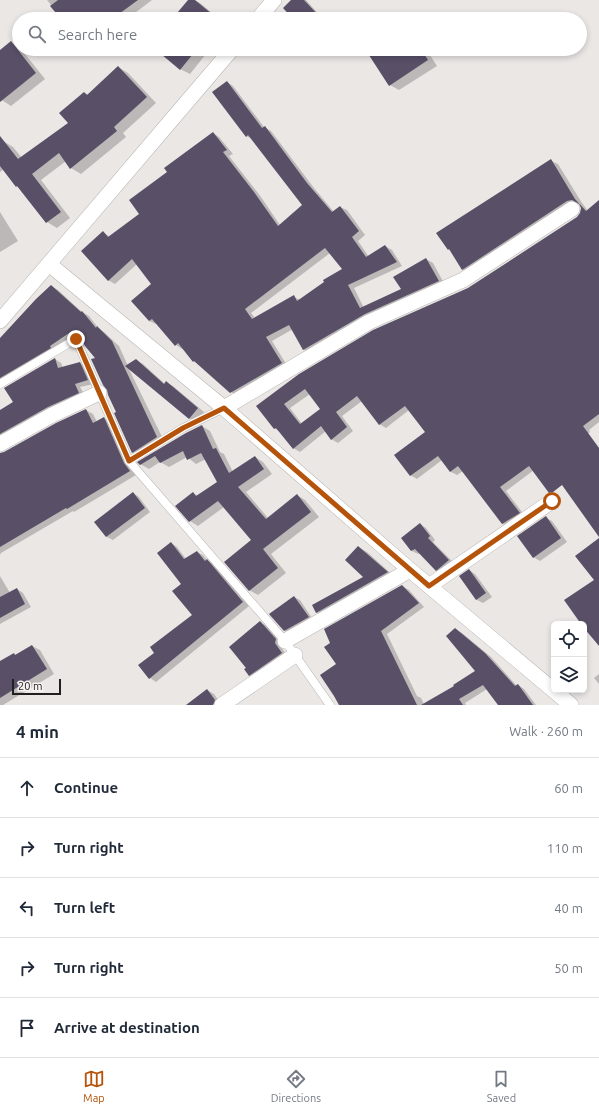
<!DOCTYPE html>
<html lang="en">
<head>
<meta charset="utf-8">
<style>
	:root { --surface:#fff; --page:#f2f2f3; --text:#1f2937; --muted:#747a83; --line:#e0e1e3; --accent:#b45309 }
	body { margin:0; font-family:Ubuntu,sans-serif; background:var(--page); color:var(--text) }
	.controls { position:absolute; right:12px; bottom:12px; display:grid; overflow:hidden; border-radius:6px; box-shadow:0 2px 6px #0003 }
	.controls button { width:36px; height:36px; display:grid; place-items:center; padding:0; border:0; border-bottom:1px solid var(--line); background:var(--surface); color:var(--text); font:20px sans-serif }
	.scale { position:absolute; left:12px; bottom:10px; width:49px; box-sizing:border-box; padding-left:4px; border:2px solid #212020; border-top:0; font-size:11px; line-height:14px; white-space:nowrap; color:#212020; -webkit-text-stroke:3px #f7f4f3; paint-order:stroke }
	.stop { position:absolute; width:12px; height:12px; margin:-9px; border:3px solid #b45309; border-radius:50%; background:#fff }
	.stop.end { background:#b45309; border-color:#fff; box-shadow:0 1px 4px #0008 }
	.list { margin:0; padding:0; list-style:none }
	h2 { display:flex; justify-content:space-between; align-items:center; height:52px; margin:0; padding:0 16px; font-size:17px }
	h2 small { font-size:13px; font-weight:400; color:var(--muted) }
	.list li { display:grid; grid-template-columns:26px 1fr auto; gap:12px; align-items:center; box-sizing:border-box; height:60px; padding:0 16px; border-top:1px solid var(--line) }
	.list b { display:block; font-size:15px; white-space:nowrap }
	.list em { font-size:13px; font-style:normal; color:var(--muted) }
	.icon { flex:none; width:22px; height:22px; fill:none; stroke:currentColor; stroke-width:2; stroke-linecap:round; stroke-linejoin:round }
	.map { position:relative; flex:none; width:599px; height:705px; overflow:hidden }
	.search { position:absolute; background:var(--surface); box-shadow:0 2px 6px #0003; left:12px; right:12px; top:12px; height:44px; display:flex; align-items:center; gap:10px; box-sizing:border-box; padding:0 14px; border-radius:22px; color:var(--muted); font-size:15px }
	.sheet { height:352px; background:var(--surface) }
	nav { display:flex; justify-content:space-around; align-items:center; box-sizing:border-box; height:56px; border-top:1px solid var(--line); background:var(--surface); font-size:11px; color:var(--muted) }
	nav a { display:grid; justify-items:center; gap:2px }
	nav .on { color:var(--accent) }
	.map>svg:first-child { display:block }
	.shadow { fill:#0003; fill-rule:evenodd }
	.building { fill:#595068; fill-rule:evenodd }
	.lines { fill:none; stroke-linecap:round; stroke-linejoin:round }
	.lane-casing { stroke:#b9b6b4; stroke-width:9 }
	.street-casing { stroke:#b9b6b4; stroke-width:16 }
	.lane { stroke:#fff; stroke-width:8 }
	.street { stroke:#fff; stroke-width:15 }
	.route { stroke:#b45309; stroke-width:5 }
</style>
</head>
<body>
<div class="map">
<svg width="599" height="705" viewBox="0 0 599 705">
	<rect width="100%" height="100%" fill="#eae7e5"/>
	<g class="shadow">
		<polygon points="47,0 152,0 127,19 62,19"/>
		<polygon points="189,0 194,0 200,3 219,19 174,19"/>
		<polygon points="292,0 306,0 323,19 294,19"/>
		<polygon points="11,43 21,49 45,79 11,106 0,99 0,51"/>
		<polygon points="156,49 210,49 190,74 180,69"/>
		<polygon points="375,49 426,49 437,66 399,90 390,85"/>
		<polygon points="118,67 128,73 156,103 123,133 126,137 81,174 71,168 66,161 41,180 70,218 57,228 47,222 20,188 17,186 4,169 0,172 0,143 3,141 13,147 22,158 69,124 85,93 89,95"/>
		<path d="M 227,82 L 233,86 L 264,127 L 271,131 L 314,188 L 334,212 L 340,207 L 347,210 L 365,235 L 358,241 L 369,257 L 385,246 L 392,250 L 402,266 L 354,288 L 364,308 L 402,289 L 426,259 L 433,263 L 445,285 L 311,353 L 304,350 L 293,329 L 272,341 L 288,367 L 238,396 L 231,392 L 199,364 L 194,361 L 183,348 L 182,349 L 176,345 L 157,323 L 156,324 L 149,321 L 153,284 L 137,264 L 115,284 L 108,280 L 103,232 L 110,237 L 140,214 L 169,173 L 213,133 L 219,137 L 233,154 L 229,156 L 261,197 L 280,225 L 303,206 L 253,139 L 246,136 ZM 330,253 L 343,269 L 300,300 L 294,297 L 255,318 L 251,313 Z"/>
		<path d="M 551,161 L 558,164 L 582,203 L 588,211 L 599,202 L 599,422 L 589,430 L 590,432 L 538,473 L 534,470 L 506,491 L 525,516 L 510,527 L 503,524 L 463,471 L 457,475 L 451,472 L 442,460 L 417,479 L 410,475 L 426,433 L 409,410 L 386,428 L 379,424 L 362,401 L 342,416 L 353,431 L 338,443 L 331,439 L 326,431 L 300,452 L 293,448 L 280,432 L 274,428 L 258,406 L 468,288 L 578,217 L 582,209 L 579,203 L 574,205 L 469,273 L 462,269 L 451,250 L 448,249 ZM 310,394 L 322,409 L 302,424 L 290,408 Z"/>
		<polygon points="0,212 18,241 0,252"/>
		<polygon points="51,286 58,290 82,312 89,316 99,329 104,332 119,346 128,366 136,360 143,364 165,384 166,383 173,386 204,412 196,422 189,418 129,369 164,441 139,456 132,452 97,359 81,336 79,335 0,385 0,339"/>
		<polygon points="55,359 61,363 63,368 80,363 86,367 94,384 80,387 85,396 0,442 0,411 15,403"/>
		<polygon points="86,410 93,414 97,422 104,418 110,422 136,475 74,512 73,511 1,553 0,555 0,454 5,453"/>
		<polygon points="202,426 210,431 220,452 224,454 233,472 255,457 263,462 272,474 246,492 268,518 297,495 305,500 319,517 271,554 286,573 258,595 249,590 253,540 224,507 198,526 190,521 193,493 198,496 218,482 206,459 196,464 187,457 169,467 160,462 149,469 140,464"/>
		<polygon points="133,493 139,497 150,512 113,540 107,537 96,522"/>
		<polygon points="546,518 552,521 567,542 540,561 533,557"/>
		<polygon points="420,524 426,528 435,540 433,542 455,564 442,573 436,570 420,553 418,554 412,551"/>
		<polygon points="171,543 177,547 186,559 197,552 203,555 207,560 213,564 249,606 156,682 150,678 155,653 193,615"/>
		<polygon points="358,547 367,552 396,578 326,618 316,612 365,577"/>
		<polygon points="469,570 475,574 492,597 483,603 477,600 460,576"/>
		<polygon points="0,576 10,593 17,589 23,593 31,607 0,624"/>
		<polygon points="402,586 409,590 424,607 387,634 417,696 421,698 424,704 455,687 476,672 455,629 462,633 491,657 517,686 518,685 524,689 536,705 499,705 487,689 465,703 466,705 340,705 337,664"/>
		<polygon points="294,597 300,600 314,621 291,634 285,631"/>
		<polygon points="260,622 267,626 282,644 281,647 288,657 256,679 249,675 247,668"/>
		<polygon points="32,646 40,650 54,674 3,705 0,705 0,662 14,654 16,655"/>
		<polygon points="599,674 599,684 594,678"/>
		<polygon points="207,690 214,694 221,704 187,705"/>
	</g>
	<g class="building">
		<polygon points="58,0 138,0 112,19 61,19 50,6"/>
		<polygon points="188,0 195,0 218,19 172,19"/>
		<polygon points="291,0 304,0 322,19 293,19 283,8"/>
		<polygon points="11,41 36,73 0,102 0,50"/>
		<polygon points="155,49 197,49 180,70"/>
		<polygon points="365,49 421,49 428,60 389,86"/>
		<polygon points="118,66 147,97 114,127 117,131 70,169 59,153 32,174 61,212 46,223 17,186 16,187 0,166 0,136 18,159 68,123 59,113 84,92 87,95"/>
		<path d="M 227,81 L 262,128 L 265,126 L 307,183 L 332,212 L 340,206 L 359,231 L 352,237 L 366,257 L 385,245 L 397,262 L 348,285 L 360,308 L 401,289 L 393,277 L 426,258 L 439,281 L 365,314 L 303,350 L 289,325 L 266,337 L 282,363 L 230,393 L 194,361 L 193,362 L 178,343 L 175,346 L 152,319 L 149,321 L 131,301 L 151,284 L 132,259 L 108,281 L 81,251 L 103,231 L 108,237 L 139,214 L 129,200 L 167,172 L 164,168 L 213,132 L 227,150 L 223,152 L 254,192 L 278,226 L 302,205 L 248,135 L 246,137 L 212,92 ZM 325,248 L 342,269 L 323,280 L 324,282 L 297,301 L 294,295 L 252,319 L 245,309 Z"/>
		<path d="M 551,159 L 575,199 L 586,211 L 599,200 L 599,414 L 583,426 L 599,448 L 599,537 L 562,485 L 553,492 L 549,493 L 529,466 L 500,487 L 520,513 L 502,524 L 458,466 L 450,472 L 438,456 L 410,476 L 394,455 L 425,432 L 405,406 L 379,425 L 357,396 L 336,412 L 347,427 L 331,440 L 321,426 L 293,449 L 276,428 L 274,429 L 256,406 L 299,374 L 373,330 L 468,288 L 577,217 L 580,213 L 581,208 L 579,204 L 572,200 L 567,201 L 462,270 L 449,249 L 448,250 L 436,233 ZM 305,389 L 320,409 L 300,424 L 284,404 Z"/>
		<polygon points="51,285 81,312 82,311 96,328 97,326 112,341 157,437 132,453 114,413 116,412 108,395 107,390 103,385 91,359 95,358 85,346 79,334 75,334 72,331 50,346 51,348 0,378 0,338 36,299"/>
		<polygon points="55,358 58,368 80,362 88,380 75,384 79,393 48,407 0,434 0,410 13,402 4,388"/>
		<polygon points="136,359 164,384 166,381 198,408 189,419 125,366"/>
		<polygon points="86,409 93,423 104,417 124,463 130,471 67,509 66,508 0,547 0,453 4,452 56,423"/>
		<polygon points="202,425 213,449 216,448 229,473 255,456 264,469 238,487 266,519 297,494 311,512 263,549 278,568 249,591 224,562 251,540 218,501 189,522 175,506 193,492 196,496 217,482 201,453 187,460 183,451 160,463 155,456 140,465 137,462 186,433"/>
		<polygon points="133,492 145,508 106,537 94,522"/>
		<polygon points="546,516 561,538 533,558 517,536"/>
		<polygon points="420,523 430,536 428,538 449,560 436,571 415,549 411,551 401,538"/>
		<polygon points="599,538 599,646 584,628 584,624 581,624 564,600 594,580 575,556"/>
		<polygon points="171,542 184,559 197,551 205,561 207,559 243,602 149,679 138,665 154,653 150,647 192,615 172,591 181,584 157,553"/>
		<polygon points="358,546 388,572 316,613 312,605 363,577 345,560"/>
		<polygon points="469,569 486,593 476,600 459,576"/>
		<polygon points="402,585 419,603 381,631 417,705 339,705 334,696 320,675 336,664 324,647 330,643 324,629"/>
		<polygon points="17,588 25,604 0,618 0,597"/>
		<polygon points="294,596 309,617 284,631 269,614"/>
		<polygon points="260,621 276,639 275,643 282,653 249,676 244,669 246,668 229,647"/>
		<polygon points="455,628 485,653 515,686 518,684 533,705 498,705 483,685 459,699 463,705 421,705 454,686 453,685 475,671 446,636"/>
		<polygon points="32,645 47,669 0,698 0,661 14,653 15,655"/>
		<polygon points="207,689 215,700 213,705 186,705"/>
	</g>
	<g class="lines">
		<defs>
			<g id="lane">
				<polyline points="0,384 76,339 129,461 285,641 330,705"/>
				<polyline points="129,461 183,428 224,408"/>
			</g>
			<g id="street">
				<polyline points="258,19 274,0"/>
				<polyline points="49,264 224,408 410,570 571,705"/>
				<polyline points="0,321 232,49"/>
				<polyline points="224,408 369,322 463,280 572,209"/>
				<polyline points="0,444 52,415 99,393"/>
				<polyline points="429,586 552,501"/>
				<polyline points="285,641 410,570"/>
				<polyline points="222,705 295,655"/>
			</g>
		</defs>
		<use href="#lane" class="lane-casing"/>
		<use href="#street" class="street-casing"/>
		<use href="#lane" class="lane"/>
		<use href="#street" class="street"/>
	</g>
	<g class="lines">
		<polyline class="route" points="76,339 129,461 183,428 224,408 429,586 552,501"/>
	</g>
</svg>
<div class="controls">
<button><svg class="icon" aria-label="locate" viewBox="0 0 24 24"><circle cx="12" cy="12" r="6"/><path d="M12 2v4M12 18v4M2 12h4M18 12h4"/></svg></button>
<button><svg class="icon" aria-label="layers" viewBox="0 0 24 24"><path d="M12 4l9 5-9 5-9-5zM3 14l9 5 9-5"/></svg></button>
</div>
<div class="scale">20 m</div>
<div class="stop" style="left:552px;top:501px"></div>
<div class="stop end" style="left:76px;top:339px"></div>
<div class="search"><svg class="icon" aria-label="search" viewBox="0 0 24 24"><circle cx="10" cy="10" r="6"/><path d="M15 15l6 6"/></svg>Search here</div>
</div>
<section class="sheet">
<h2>4 min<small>Walk · 260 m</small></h2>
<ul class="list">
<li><svg class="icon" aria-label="ahead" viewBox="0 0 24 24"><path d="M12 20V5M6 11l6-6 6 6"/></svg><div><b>Continue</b></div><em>60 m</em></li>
<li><svg class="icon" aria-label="right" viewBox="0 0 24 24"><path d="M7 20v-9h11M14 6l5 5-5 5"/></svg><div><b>Turn right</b></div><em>110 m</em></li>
<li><svg class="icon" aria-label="left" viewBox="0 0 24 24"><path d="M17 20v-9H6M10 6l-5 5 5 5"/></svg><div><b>Turn left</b></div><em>40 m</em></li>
<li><svg class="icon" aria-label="right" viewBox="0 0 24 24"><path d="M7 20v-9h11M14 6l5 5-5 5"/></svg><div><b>Turn right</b></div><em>50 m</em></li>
<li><svg class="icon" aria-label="arrive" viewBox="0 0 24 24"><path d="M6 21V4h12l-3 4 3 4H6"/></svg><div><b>Arrive at destination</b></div></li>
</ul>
</section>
<nav>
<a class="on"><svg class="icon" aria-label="map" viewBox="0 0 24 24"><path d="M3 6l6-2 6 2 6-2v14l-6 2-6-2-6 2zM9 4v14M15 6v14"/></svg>Map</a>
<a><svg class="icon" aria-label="directions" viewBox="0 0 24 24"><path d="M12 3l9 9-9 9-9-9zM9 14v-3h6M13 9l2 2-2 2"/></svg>Directions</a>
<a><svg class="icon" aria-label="saved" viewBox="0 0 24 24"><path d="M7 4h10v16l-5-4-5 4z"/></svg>Saved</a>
</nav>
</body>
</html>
